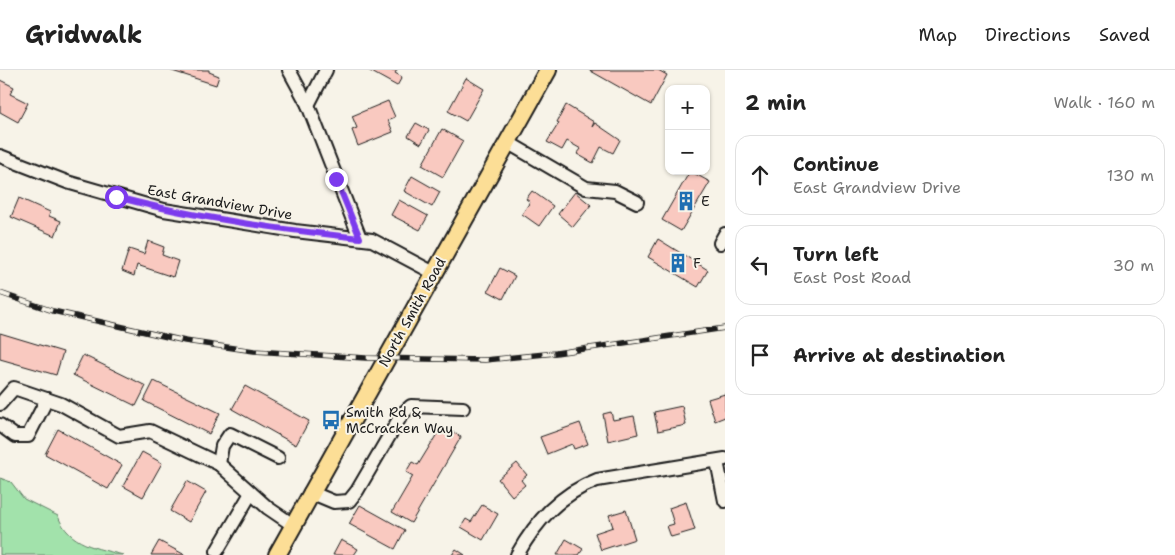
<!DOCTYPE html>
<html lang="en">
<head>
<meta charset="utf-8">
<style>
	:root { --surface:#fff; --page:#f2f2f2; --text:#222; --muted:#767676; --line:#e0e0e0 }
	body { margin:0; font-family:"Shantell Sans",sans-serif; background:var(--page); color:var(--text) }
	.controls { position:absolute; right:15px; top:15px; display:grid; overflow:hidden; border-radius:10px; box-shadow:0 1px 4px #0004 }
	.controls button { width:45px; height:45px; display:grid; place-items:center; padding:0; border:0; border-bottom:1px solid var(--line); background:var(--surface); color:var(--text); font:25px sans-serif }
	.stop { position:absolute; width:15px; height:15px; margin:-11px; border:4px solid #7c3aed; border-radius:50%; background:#fff }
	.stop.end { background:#7c3aed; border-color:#fff; box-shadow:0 1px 5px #0008 }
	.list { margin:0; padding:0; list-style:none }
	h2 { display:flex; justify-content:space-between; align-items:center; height:65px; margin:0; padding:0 20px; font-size:21px }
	h2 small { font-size:16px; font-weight:400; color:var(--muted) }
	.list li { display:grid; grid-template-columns:32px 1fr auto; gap:15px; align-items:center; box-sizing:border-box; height:80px; margin:0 10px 10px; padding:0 10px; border:1px solid var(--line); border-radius:15px }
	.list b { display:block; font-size:19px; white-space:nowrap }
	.list p { margin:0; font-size:16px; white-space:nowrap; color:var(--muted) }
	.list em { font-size:16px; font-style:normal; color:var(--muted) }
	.icon { flex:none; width:28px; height:28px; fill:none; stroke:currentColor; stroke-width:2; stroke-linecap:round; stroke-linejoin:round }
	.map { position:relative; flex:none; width:725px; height:485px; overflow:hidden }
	header { display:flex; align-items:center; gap:30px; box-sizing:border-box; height:70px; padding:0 25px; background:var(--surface); border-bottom:1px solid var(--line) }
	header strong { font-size:24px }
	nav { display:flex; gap:28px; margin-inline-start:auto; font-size:18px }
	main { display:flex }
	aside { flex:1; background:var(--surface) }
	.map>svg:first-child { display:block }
	.green { fill:#a2e2ab; stroke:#5f7f64 }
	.building { fill:#f9c9c0; stroke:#1c1c1c }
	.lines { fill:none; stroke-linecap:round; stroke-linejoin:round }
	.minor-casing { stroke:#1c1c1c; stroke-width:16 }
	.major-casing { stroke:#1c1c1c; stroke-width:20 }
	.minor { stroke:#f7f3e8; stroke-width:12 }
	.major { stroke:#fcde96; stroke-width:16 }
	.rail-casing { stroke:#1c1c1c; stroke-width:5.5 }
	.rail { stroke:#f7f3e8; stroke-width:4; stroke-dasharray:11; stroke-linecap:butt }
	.route { stroke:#7c3aed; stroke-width:6 }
	.labels { text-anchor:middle; stroke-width:4; stroke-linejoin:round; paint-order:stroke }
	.poi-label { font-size:14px; fill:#1c1c1c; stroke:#f7f3e8; text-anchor:start }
	.street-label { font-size:14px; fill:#1c1c1c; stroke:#f7f3e8 }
</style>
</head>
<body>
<header>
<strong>Gridwalk</strong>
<nav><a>Map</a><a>Directions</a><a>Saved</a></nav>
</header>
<main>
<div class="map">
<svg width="725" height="485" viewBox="0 0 725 485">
	<rect width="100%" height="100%" fill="#f7f3e8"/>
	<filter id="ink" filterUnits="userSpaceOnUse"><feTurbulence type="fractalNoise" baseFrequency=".02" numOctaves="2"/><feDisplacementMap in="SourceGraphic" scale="10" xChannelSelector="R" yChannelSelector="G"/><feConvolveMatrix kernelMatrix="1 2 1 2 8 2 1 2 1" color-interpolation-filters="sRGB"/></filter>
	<g filter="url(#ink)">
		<path class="green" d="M 0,408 L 11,412 L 24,429 L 58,446 C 69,475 97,478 123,485 L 0,485 Z"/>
		<g class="building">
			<polygon points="169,0 209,0 209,2 219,6 216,15"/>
			<polygon points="368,0 397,0 395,3 402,7 397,16"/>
			<polygon points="589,0 658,0 667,5 651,35"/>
			<polygon points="466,8 484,19 466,51 448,41"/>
			<polygon points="0,10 14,17 10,24 28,33 18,52 0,42"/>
			<polygon points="388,31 395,47 388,50 393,62 358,76 352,60 357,58 352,46"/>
			<polygon points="566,35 594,52 592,57 595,53 620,70 613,83 601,77 593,93 577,84 581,79 567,71 562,80 547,72 559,53 557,52"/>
			<polygon points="416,53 429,60 421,74 408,66"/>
			<polygon points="442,59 463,71 443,107 422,95"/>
			<polygon points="690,101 710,112 681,161 662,150"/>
			<polygon points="412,106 440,122 432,137 404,121"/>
			<polygon points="532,121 553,136 539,156 522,144 530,132 526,129"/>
			<polygon points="575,122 591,135 573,157 558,144"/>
			<polygon points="19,128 50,142 49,146 61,151 55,166 11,147"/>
			<polygon points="399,130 428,146 420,160 391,145"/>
			<polygon points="658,169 708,200 698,217 648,187"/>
			<polygon points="148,171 164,177 162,185 178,191 173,207 137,195 134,206 122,201 129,179 144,184"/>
			<polygon points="500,198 515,206 503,229 488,221"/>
			<polygon points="0,263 63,282 56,305 0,289"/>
			<polygon points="83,285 146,316 136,336 73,305"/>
			<polygon points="154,311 220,343 209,364 144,331"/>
			<polygon points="245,316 309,351 296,375 232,339"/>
			<polygon points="725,324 725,347 715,351 708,329"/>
			<polygon points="682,336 686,355 658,361 654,342"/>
			<polygon points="611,342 613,350 634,346 638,364 608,371 603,344"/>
			<polygon points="580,353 588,374 574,379 572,374 547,384 540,367"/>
			<polygon points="58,359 122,395 108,419 45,384"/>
			<polygon points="440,359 446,363 448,359 461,367 411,453 392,442 413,406 406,402 412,392 418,395"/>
			<polygon points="142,382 162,393 143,427 123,416"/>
			<polygon points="517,393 527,405 521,410 525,415 512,426 498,409"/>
			<polygon points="187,411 206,422 189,452 170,441"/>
			<polygon points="686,432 695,460 671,467 667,456 674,454 669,438"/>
			<polygon points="360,435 405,460 395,479 349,454"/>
			<polygon points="482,435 498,444 483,470 461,457 466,449 471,452"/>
			<polygon points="626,440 635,469 601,480 595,463 613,457 609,445"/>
			<polygon points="566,469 583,479 579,485 557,485"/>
			<polygon points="341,470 358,479 354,485 333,485"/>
			<polygon points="159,471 185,485 151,485"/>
			<polygon points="456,479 465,485 452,485"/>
		</g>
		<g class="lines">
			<defs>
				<g id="minor">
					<polyline points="289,0 308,35 360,168"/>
					<polyline points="308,35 326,0"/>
					<polyline points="507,72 586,118 615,121 637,132"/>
					<polyline points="0,86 67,112 164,140 295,161 372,170 434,203"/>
					<polyline points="720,173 725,164"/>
					<polyline points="0,334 14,318 61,334 119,366 150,361 219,394 268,438 293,455"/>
					<polyline points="0,355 15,366 28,366 47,329"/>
					<polyline points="717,391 725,431"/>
					<polyline points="219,394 222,376 230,364 278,388"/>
					<polyline points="310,422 334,432 349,431 357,421 402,344 411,336 463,338"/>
					<polyline points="217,481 251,423"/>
					<path d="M 517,485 C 536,451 560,424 597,410 L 725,389"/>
				</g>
				<polyline id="major" points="277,485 548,0"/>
			</defs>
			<use href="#minor" class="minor-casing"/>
			<use href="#major" class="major-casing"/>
			<use href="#minor" class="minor"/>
			<use href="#major" class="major"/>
			<defs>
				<polyline id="rail" points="0,223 53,241 185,271 254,281 366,288 485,290 556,283 725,258"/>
			</defs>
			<use href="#rail" class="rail-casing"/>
			<use href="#rail" class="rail"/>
		</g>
	</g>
	<g class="lines" filter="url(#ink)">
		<path class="route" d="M 116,127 C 196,148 277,159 360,168 L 336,109"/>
	</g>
	<defs>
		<symbol id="building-bare" viewBox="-9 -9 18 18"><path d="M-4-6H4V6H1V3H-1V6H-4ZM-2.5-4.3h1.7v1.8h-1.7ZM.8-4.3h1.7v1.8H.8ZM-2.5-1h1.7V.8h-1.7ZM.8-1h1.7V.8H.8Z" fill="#1f6fb2" stroke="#f7f3e8" stroke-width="2.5" paint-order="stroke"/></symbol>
		<symbol id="bus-bare" viewBox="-9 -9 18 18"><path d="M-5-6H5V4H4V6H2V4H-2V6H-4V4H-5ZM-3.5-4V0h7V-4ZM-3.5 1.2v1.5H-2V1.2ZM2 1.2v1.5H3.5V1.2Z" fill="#1f6fb2" stroke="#f7f3e8" stroke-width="2.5" paint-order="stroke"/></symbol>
	</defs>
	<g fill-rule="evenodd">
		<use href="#building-bare" x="672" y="117" width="28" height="28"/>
		<use href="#building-bare" x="664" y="179" width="28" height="28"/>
		<use href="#bus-bare" x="317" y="336" width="28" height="28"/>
	</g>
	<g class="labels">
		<g class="poi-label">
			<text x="701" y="136">E</text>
			<text x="693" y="198">F</text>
			<text x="346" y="347">Smith Rd &amp;<tspan x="346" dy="16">McCracken Way</tspan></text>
		</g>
		<g class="street-label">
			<text transform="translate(220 132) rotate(10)" y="5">East Grandview Drive</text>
			<text transform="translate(412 242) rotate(-61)" y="5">North Smith Road</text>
		</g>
	</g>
</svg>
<div class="controls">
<button>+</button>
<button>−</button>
</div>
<div class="stop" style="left:116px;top:127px"></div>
<div class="stop end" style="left:336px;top:109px"></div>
</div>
<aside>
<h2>2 min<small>Walk · 160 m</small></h2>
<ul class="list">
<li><svg class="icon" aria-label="ahead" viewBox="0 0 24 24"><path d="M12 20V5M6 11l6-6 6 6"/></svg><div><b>Continue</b><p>East Grandview Drive</p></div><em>130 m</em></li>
<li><svg class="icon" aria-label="left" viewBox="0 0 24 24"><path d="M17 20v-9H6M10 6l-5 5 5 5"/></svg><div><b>Turn left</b><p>East Post Road</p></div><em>30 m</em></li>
<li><svg class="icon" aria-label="arrive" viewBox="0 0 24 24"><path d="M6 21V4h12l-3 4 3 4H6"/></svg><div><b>Arrive at destination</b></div></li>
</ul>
</aside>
</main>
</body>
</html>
